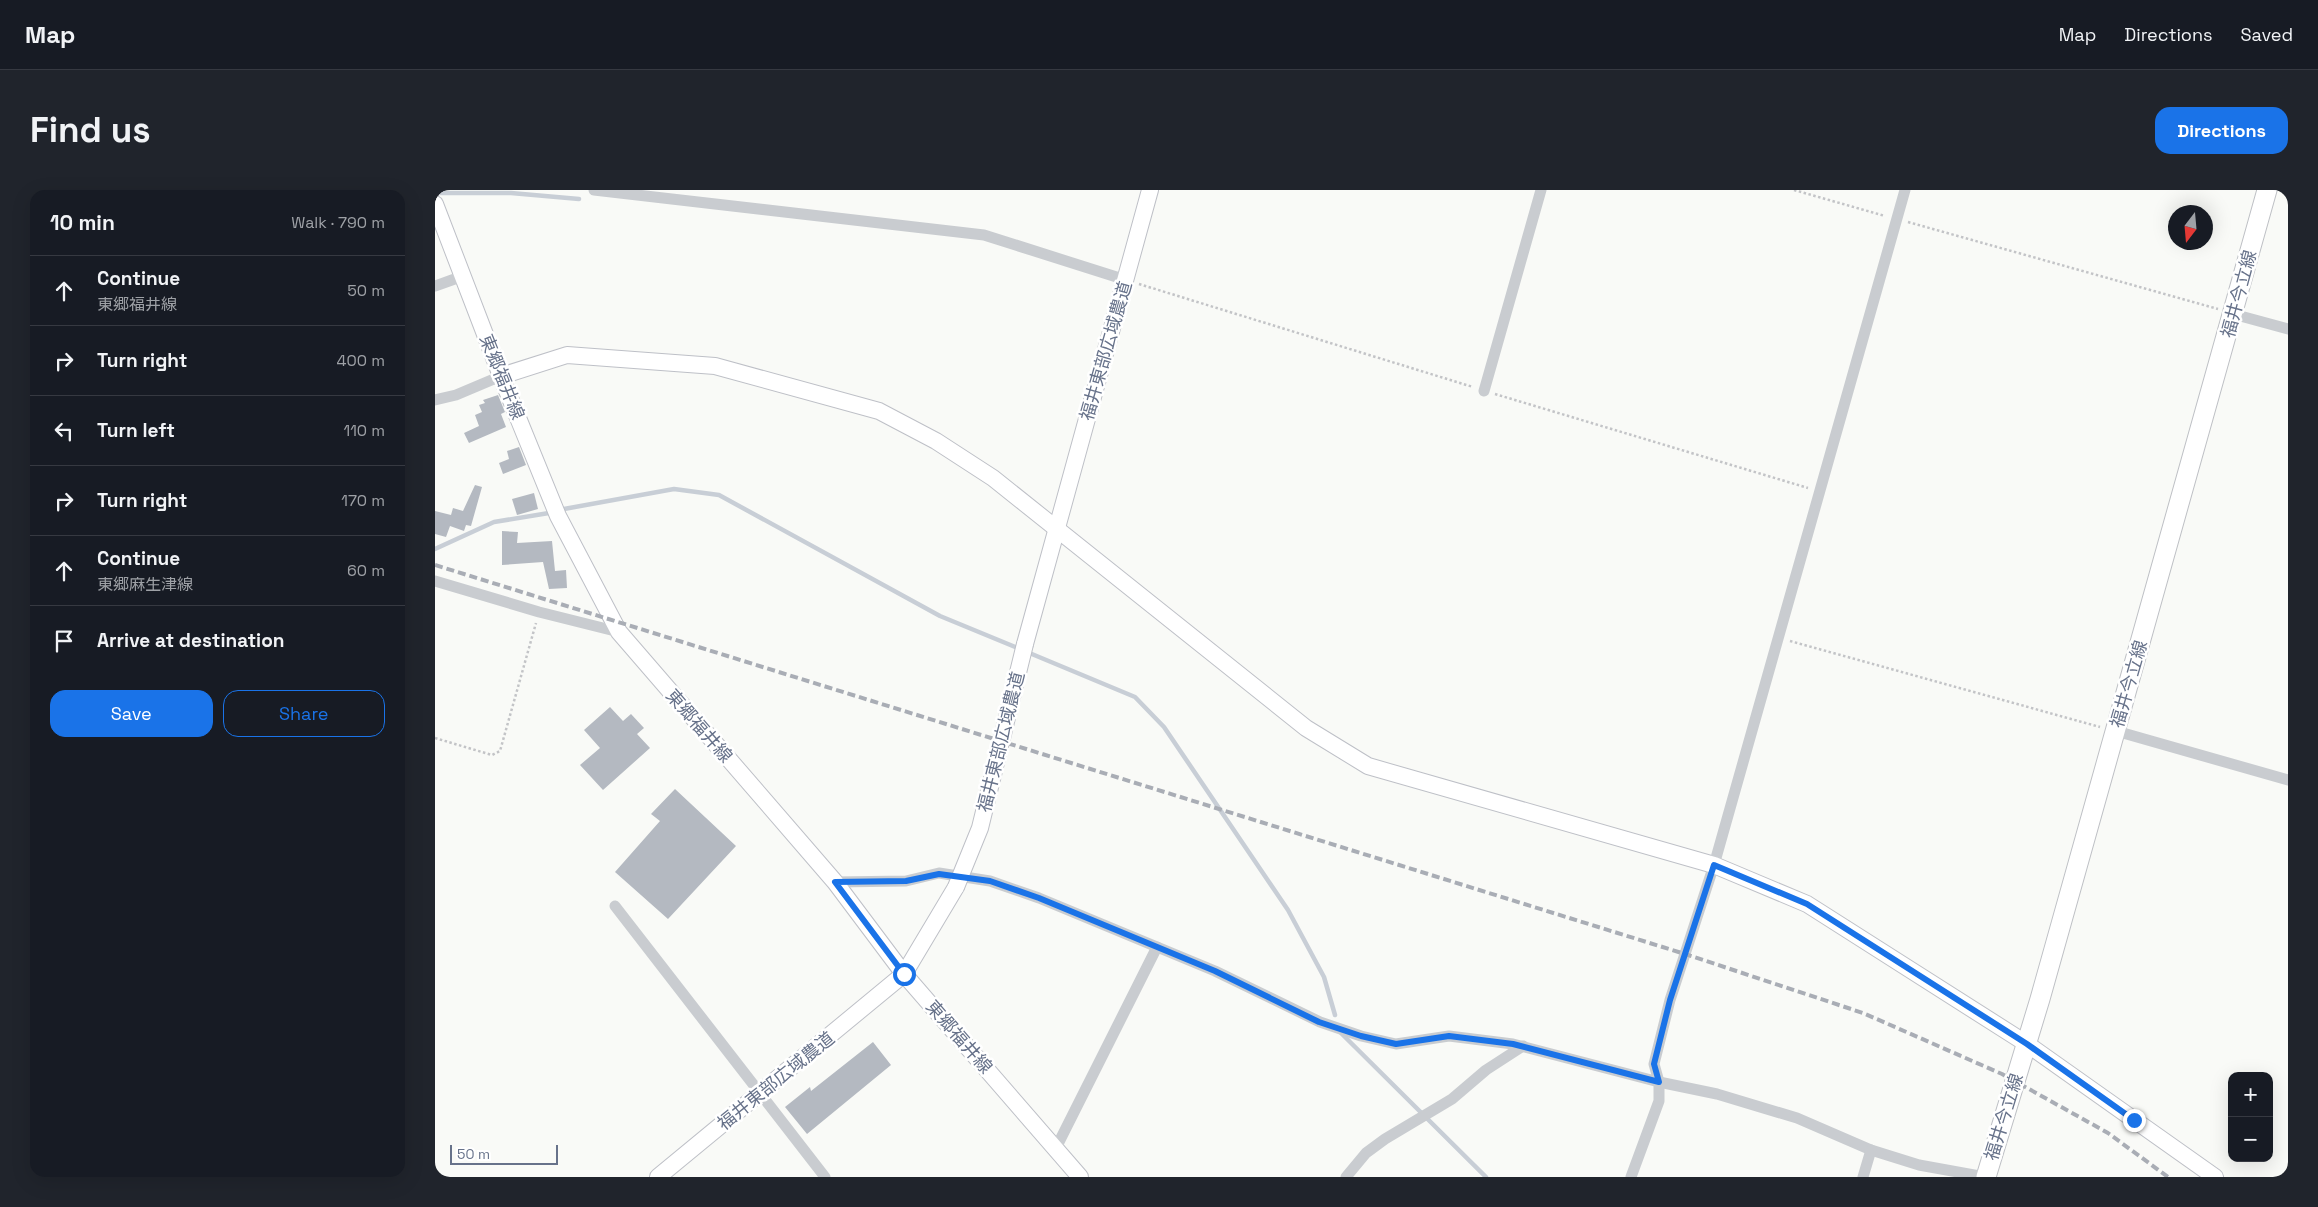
<!DOCTYPE html>
<html lang="en">
<head>
<meta charset="utf-8">
<style>
	:root { --surface:#171b24; --page:#20242c; --text:#f1f3f6; --muted:#9ea1a6; --line:#363941; --accent:#1a73e8 }
	body { margin:0; font-family:"Space Grotesk","Noto Sans JP",sans-serif; background:var(--page); color:var(--text) }
	.controls { position:absolute; right:15px; bottom:15px; display:grid; overflow:hidden; border-radius:10px; box-shadow:0 5px 20px #0002 }
	.controls button { width:45px; height:45px; display:grid; place-items:center; padding:0; border:0; border-bottom:1px solid var(--line); background:var(--surface); color:var(--text); font:25px sans-serif }
	.compass { position:absolute; left:1733px; top:15px; width:45px; height:45px; border-radius:50%; background:var(--surface); box-shadow:0 5px 20px #0002; rotate:196deg }
	.scale { position:absolute; left:15px; bottom:12px; width:108px; box-sizing:border-box; padding-left:5px; border:2px solid #67728a; border-top:0; font-size:14px; line-height:18px; white-space:nowrap; color:#67728a; -webkit-text-stroke:4px #fff; paint-order:stroke }
	.stop { position:absolute; width:15px; height:15px; margin:-11px; border:4px solid #1a73e8; border-radius:50%; background:#fff }
	.stop.end { background:#1a73e8; border-color:#fff; box-shadow:0 1px 5px #0008 }
	.list { margin:0; padding:0; list-style:none }
	h2 { display:flex; justify-content:space-between; align-items:center; height:65px; margin:0; padding:0 20px; font-size:21px }
	h2 small { font-size:16px; font-weight:400; color:var(--muted) }
	.list li { display:grid; grid-template-columns:32px 1fr auto; gap:15px; align-items:center; box-sizing:border-box; height:70px; padding:0 20px; border-top:1px solid var(--line) }
	.list b { display:block; font-size:19px; white-space:nowrap }
	.list p { margin:0; font-size:16px; white-space:nowrap; color:var(--muted) }
	.list em { font-size:16px; font-style:normal; color:var(--muted) }
	.actions { display:flex; gap:10px; padding:15px 20px }
	.actions a { flex:1; padding:11px 0; border:1px solid var(--accent); border-radius:15px; text-align:center; font-size:18px; color:var(--accent) }
	.actions .main { background:var(--accent); color:#fff }
	.icon { flex:none; width:28px; height:28px; fill:none; stroke:currentColor; stroke-width:2; stroke-linecap:round; stroke-linejoin:round }
	.map { position:relative; flex:none; width:1853px; height:987px; overflow:hidden; border-radius:15px }
	header { display:flex; align-items:center; gap:30px; box-sizing:border-box; height:70px; padding:0 25px; background:var(--surface); border-bottom:1px solid var(--line) }
	header strong { font-size:24px }
	nav { display:flex; gap:28px; margin-inline-start:auto; font-size:18px }
	.intro { display:flex; align-items:center; justify-content:space-between; box-sizing:border-box; height:120px; padding:0 30px }
	h1 { margin:0; font-size:35px }
	.button { padding:12px 22px; border-radius:15px; background:var(--accent); color:#fff; font-size:18px; font-weight:700 }
	main { display:flex; gap:30px; padding:0 30px }
	aside { flex:1; background:var(--surface); border-radius:15px; box-shadow:0 5px 20px #0002 }
	.map>svg:first-child { display:block }
	.lines { fill:none; stroke-linecap:round; stroke-linejoin:round }
	.stream { stroke:#c8ced6; stroke-width:4.5 }
	.building { fill:#b4b9c1 }
	.secondary-casing { stroke:#bec0c7; stroke-width:18 }
	.primary-casing { stroke:#bec0c5; stroke-width:21 }
	.path { stroke:#c3c4c7; stroke-width:2.5; stroke-dasharray:2.5 2.5; stroke-linecap:butt }
	.street { stroke:#c9ccd0; stroke-width:11 }
	.secondary { stroke:#fff; stroke-width:16 }
	.primary { stroke:#fff; stroke-width:19 }
	.rail { stroke:#a9adb5; stroke-width:4; stroke-dasharray:8 4; stroke-linecap:butt }
	.secondary-bridge-casing { stroke:#bec0c7; stroke-width:18; stroke-linecap:butt }
	.secondary-bridge { stroke:#fff; stroke-width:16 }
	.route { stroke:#1a73e8; stroke-width:6 }
	.labels { text-anchor:middle; stroke-width:5; stroke-linejoin:round; paint-order:stroke }
	.street-label { font-size:18px; fill:#67728a; stroke:#fff }
</style>
</head>
<body>
<header>
<strong>Map</strong>
<nav><a>Map</a><a>Directions</a><a>Saved</a></nav>
</header>
<div class="intro"><h1>Find us</h1><a class="button">Directions</a></div>
<main>
<aside>
<h2>10 min<small>Walk · 790 m</small></h2>
<ul class="list">
<li><svg class="icon" aria-label="ahead" viewBox="0 0 24 24"><path d="M12 20V5M6 11l6-6 6 6"/></svg><div><b>Continue</b><p>東郷福井線</p></div><em>50 m</em></li>
<li><svg class="icon" aria-label="right" viewBox="0 0 24 24"><path d="M7 20v-9h11M14 6l5 5-5 5"/></svg><div><b>Turn right</b></div><em>400 m</em></li>
<li><svg class="icon" aria-label="left" viewBox="0 0 24 24"><path d="M17 20v-9H6M10 6l-5 5 5 5"/></svg><div><b>Turn left</b></div><em>110 m</em></li>
<li><svg class="icon" aria-label="right" viewBox="0 0 24 24"><path d="M7 20v-9h11M14 6l5 5-5 5"/></svg><div><b>Turn right</b></div><em>170 m</em></li>
<li><svg class="icon" aria-label="ahead" viewBox="0 0 24 24"><path d="M12 20V5M6 11l6-6 6 6"/></svg><div><b>Continue</b><p>東郷麻生津線</p></div><em>60 m</em></li>
<li><svg class="icon" aria-label="arrive" viewBox="0 0 24 24"><path d="M6 21V4h12l-3 4 3 4H6"/></svg><div><b>Arrive at destination</b></div></li>
</ul>
<div class="actions"><a class="main">Save</a><a>Share</a></div>
</aside>
<div class="map">
<svg width="1853" height="987" viewBox="0 0 1853 987">
	<rect width="100%" height="100%" fill="#f9faf7"/>
	<g class="lines">
		<g class="stream">
			<polyline points="4,3 76,3 144,9"/>
			<polyline points="129,319 239,299 284,305 505,426 585,459"/>
			<polyline points="0,359 59,332 114,323"/>
			<polyline points="592,462 700,507 729,537 853,720 889,787 900,825"/>
			<polyline points="906,843 1051,987"/>
		</g>
	</g>
	<g class="building">
		<polygon points="63,205 70,222 66,224 71,237 34,253 29,243 44,236 40,225 47,222 44,215 50,213 48,210"/>
		<polygon points="84,257 91,275 68,284 64,273 74,269 72,261"/>
		<polygon points="40,295 47,297 36,336 31,335 29,341 15,336 11,347 0,344 0,321 16,325 18,318 28,321"/>
		<polygon points="99,303 103,319 82,325 77,309"/>
		<polygon points="67,341 83,342 82,353 117,351 120,381 131,380 132,398 114,399 108,372 67,375"/>
		<polygon points="175,517 188,531 196,524 209,538 202,544 215,558 168,600 145,575 165,558 149,540"/>
		<polygon points="240,599 301,656 233,729 180,682 225,631 216,624"/>
		<polygon points="438,852 456,875 372,944 350,917 375,897 376,901"/>
	</g>
	<g class="lines">
		<defs>
			<g id="secondary">
				<polyline points="0,14 66,186 123,326 184,442 400,692 469,784 645,987"/>
				<polyline points="66,186 132,165 280,176 444,221 501,251 558,288 871,538 933,576 1279,675 1372,714 1592,854 1780,987"/>
				<polyline points="590,454 715,0"/>
				<polyline points="223,987 469,784 521,697"/>
			</g>
			<polyline id="primary" points="1551,987 1605,809 1832,0"/>
		</defs>
		<use href="#secondary" class="secondary-casing"/>
		<use href="#primary" class="primary-casing"/>
		<g class="path">
			<polyline points="1359,0 1450,26"/>
			<polyline points="1473,32 1783,119"/>
			<polyline points="704,94 1038,197"/>
			<polyline points="1060,204 1373,298"/>
			<polyline points="1355,451 1665,537"/>
			<polyline points="0,548 57,565 65,561 101,433"/>
		</g>
		<g class="street">
			<polyline points="159,0 549,45 691,90"/>
			<polyline points="0,96 28,86"/>
			<polyline points="1798,124 1853,139"/>
			<polyline points="1049,201 1106,0"/>
			<polyline points="0,210 21,205 66,186"/>
			<polyline points="0,391 104,422 184,442"/>
			<polyline points="1681,541 1853,590"/>
			<polyline points="400,692 471,691 504,683 555,691 604,708 780,781 885,832 926,846 961,854 1014,846 1078,854 1224,892 1282,904 1362,928 1436,960 1484,975 1550,987"/>
			<polyline points="180,716 390,987"/>
			<polyline points="621,958 722,757"/>
			<polyline points="911,987 931,963 950,949 1017,909 1051,880 1088,856"/>
			<polyline points="1196,987 1224,911 1224,892 1219,874 1235,810 1279,675 1470,0"/>
			<polyline points="1428,987 1436,960"/>
		</g>
		<use href="#secondary" class="secondary"/>
		<use href="#primary" class="primary"/>
		<polyline class="rail" points="0,375 1250,764 1428,823 1567,884 1673,943 1733,987"/>
		<defs>
			<polyline id="secondary-bridge" points="521,697 545,638 590,454"/>
		</defs>
		<use href="#secondary-bridge" class="secondary-bridge-casing"/>
		<use href="#secondary-bridge" class="secondary-bridge"/>
	</g>
	<g class="lines">
		<polyline class="route" points="469,784 400,692 471,691 504,684 555,691 604,708 780,781 884,832 926,846 961,854 1014,846 1078,854 1224,892 1219,874 1235,810 1279,675 1372,714 1592,854 1699,930"/>
	</g>
	<g class="labels">
		<g class="street-label">
			<text transform="translate(1804 104) rotate(-75)" y="6">福井今立線</text>
			<text transform="translate(671 161) rotate(-74)" y="6">福井東部広域農道</text>
			<text transform="translate(67 187) rotate(68)" y="6">東郷福井線</text>
			<text transform="translate(1694 494) rotate(-74)" y="6">福井今立線</text>
			<text transform="translate(264 536) rotate(49)" y="6">東郷福井線</text>
			<text transform="translate(566 552) rotate(-76)" y="6">福井東部広域農道</text>
			<text transform="translate(524 847) rotate(49)" y="6">東郷福井線</text>
			<text transform="translate(341 891) rotate(-39)" y="6">福井東部広域農道</text>
			<text transform="translate(1569 927) rotate(-73)" y="6">福井今立線</text>
		</g>
	</g>
</svg>
<div class="controls">
<button>+</button>
<button>−</button>
</div>
<svg class="compass" viewBox="-18 -18 36 36"><path d="M0-13l5 13h-10z" fill="#e53935"/><path d="M0 13l5-13h-10z" fill="#9ea1a6"/></svg>
<div class="scale">50 m</div>
<div class="stop" style="left:469px;top:784px"></div>
<div class="stop end" style="left:1699px;top:930px"></div>
</div>
</main>
</body>
</html>
